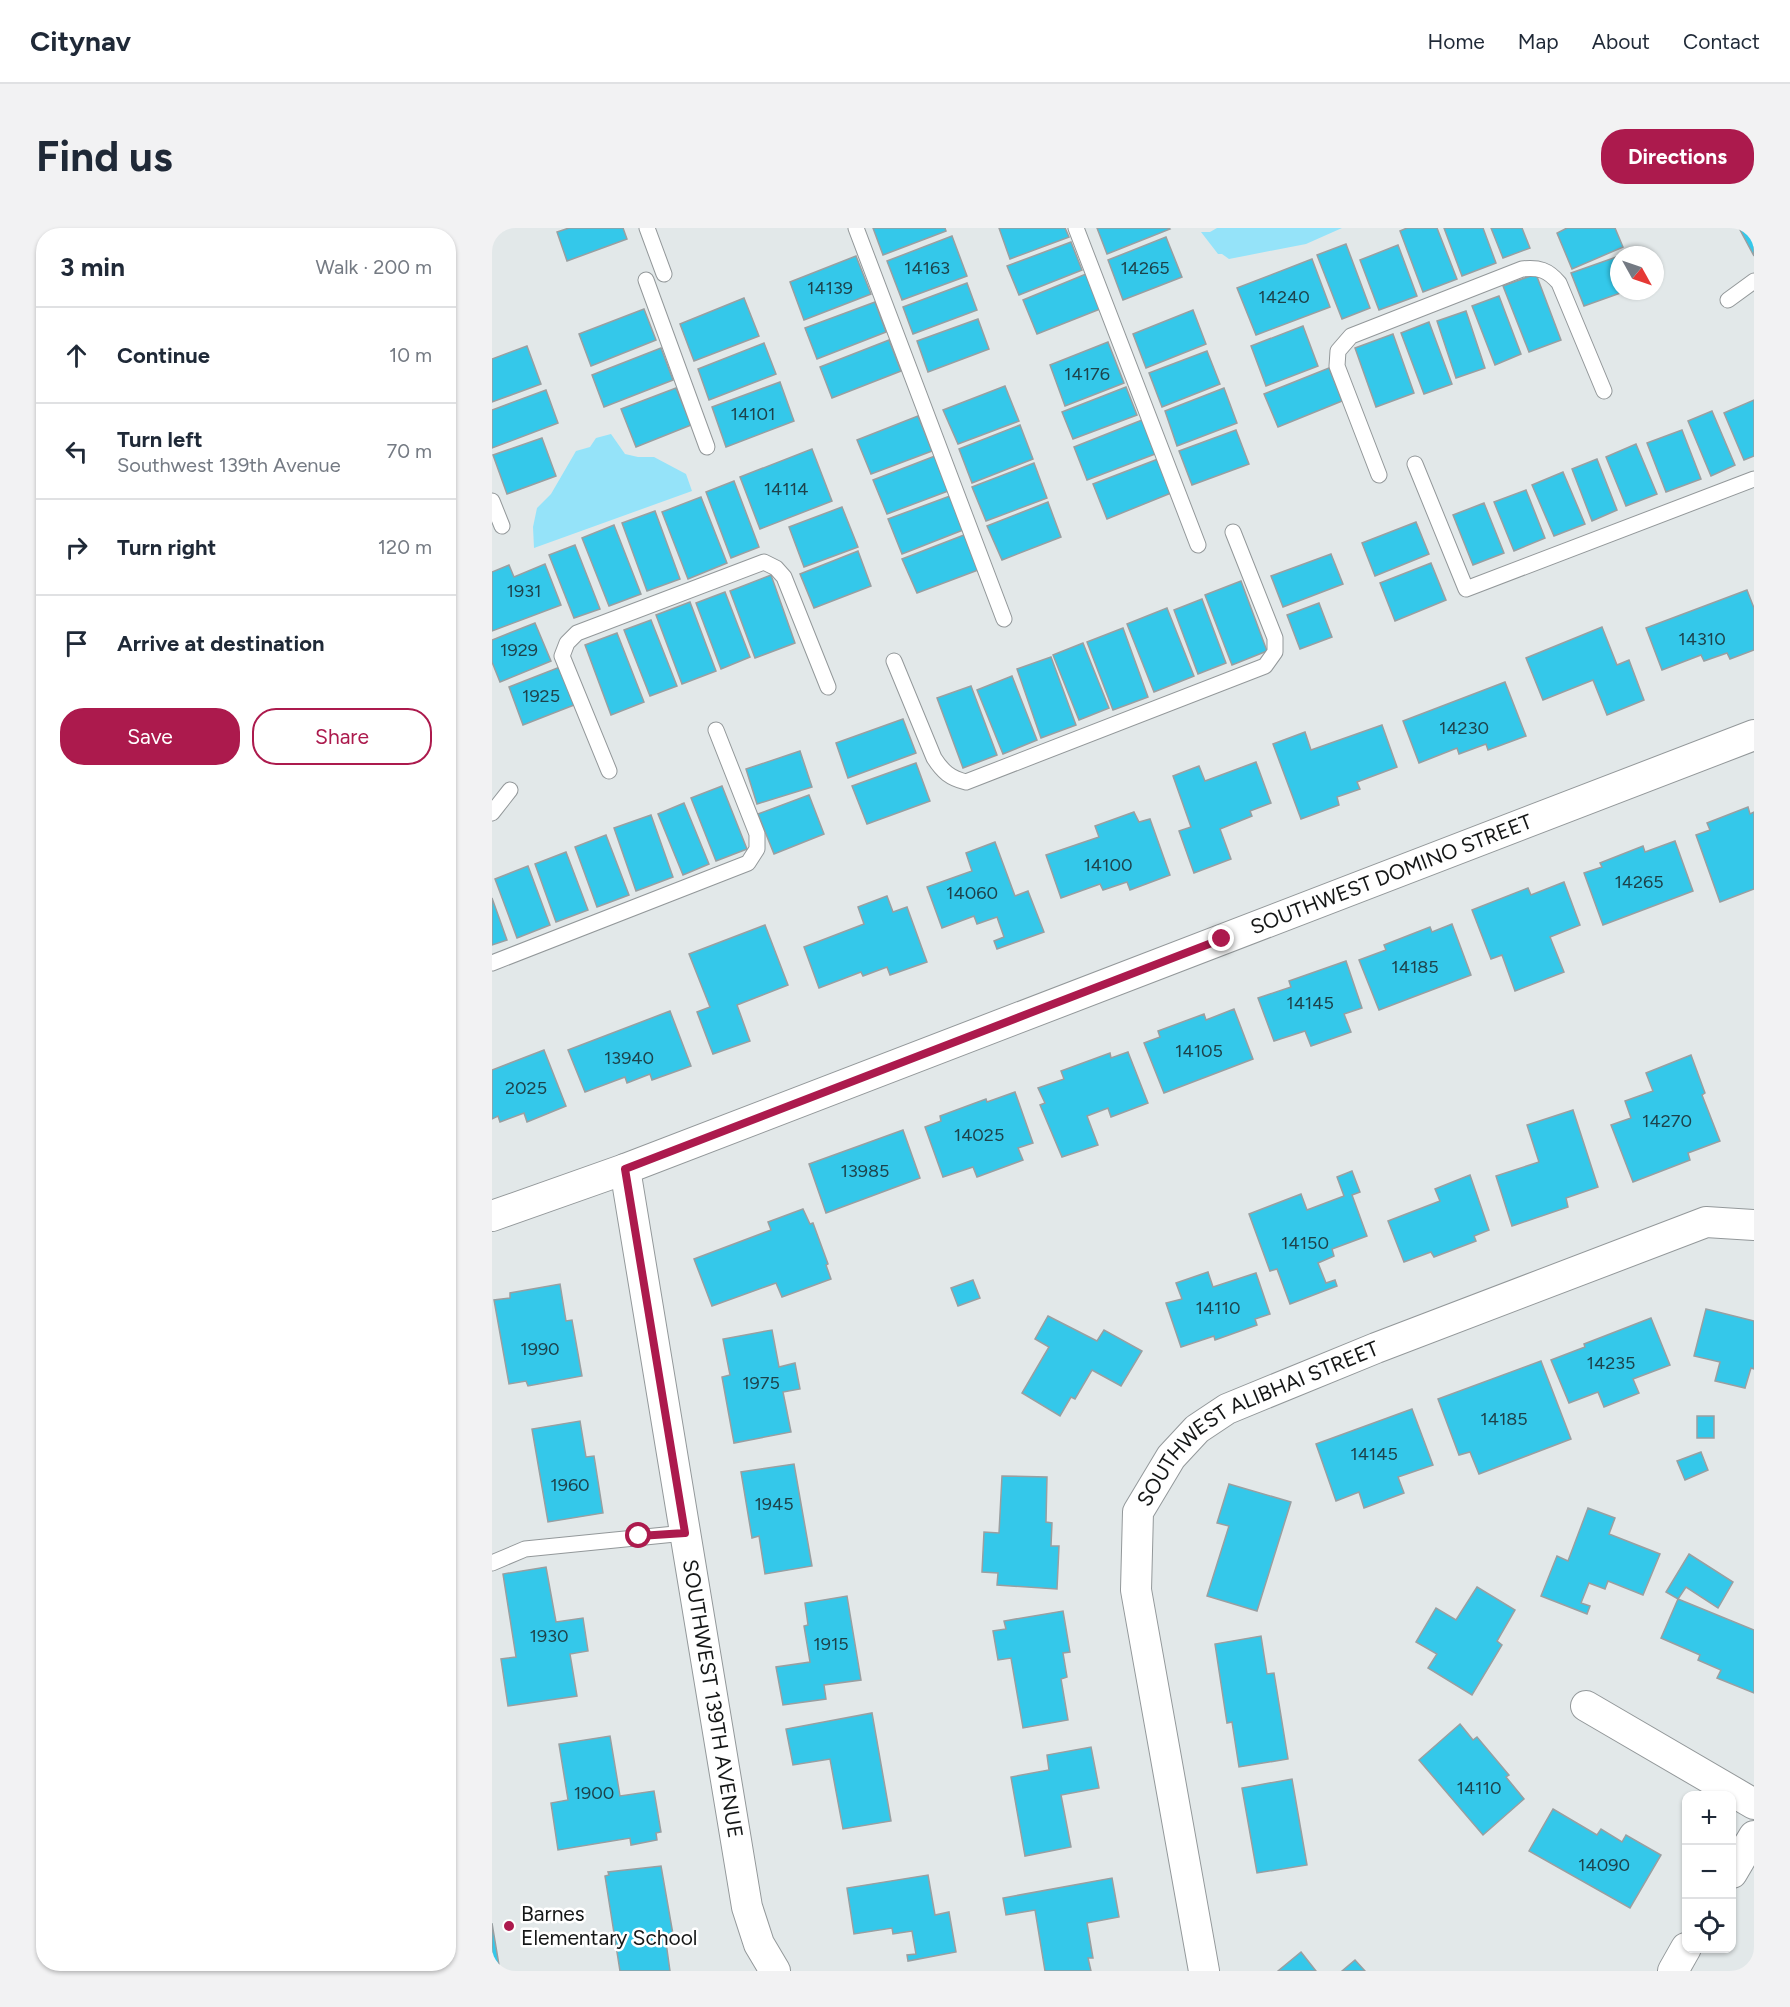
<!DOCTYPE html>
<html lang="en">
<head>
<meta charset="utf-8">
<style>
	:root { --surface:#fff; --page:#f2f2f3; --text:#1f2937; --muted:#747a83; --line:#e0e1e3; --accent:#ac1a4d }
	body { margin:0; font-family:Figtree,sans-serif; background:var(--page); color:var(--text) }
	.controls { position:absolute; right:18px; bottom:18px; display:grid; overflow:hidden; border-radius:12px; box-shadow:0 2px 4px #0004 }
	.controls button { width:54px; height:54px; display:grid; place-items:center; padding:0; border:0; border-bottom:2px solid var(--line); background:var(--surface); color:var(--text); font:30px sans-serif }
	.compass { position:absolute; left:1118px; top:18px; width:54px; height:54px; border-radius:50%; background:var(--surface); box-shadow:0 2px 4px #0004; rotate:130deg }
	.stop { position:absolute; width:18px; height:18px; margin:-14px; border:4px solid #ac1a4d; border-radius:50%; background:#fff }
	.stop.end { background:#ac1a4d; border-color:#fff; box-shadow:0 2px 6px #0008 }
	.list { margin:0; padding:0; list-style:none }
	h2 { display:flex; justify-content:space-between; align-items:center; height:78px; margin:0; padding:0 24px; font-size:26px }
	h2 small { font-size:20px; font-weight:400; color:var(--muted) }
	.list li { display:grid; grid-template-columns:39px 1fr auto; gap:18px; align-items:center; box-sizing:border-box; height:96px; padding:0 24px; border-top:2px solid var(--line) }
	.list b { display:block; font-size:22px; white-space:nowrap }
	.list p { margin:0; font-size:20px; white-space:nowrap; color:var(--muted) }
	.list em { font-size:20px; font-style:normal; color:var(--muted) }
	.actions { display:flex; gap:12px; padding:18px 24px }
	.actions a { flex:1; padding:14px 0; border:2px solid var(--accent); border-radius:24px; text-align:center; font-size:21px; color:var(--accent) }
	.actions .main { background:var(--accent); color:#fff }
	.icon { flex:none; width:33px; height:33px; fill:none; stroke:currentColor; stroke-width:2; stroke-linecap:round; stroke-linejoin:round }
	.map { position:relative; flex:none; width:1262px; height:1743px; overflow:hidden; border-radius:24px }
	header { display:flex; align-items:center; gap:36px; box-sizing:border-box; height:84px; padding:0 30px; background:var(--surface); border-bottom:2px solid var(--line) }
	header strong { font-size:28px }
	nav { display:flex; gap:33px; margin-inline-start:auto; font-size:21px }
	.intro { display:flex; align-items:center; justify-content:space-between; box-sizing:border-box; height:144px; padding:0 36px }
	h1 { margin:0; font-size:42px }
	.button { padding:15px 27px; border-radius:24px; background:var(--accent); color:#fff; font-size:21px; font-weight:700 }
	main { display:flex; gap:36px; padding:0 36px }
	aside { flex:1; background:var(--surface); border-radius:24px; box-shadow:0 2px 4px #0004 }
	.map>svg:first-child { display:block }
	.green { fill:#95e3f9 }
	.building { fill:#34c8ea; stroke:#999fa1; stroke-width:1.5 }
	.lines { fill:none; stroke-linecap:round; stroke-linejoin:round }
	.service-casing { stroke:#93989a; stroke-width:17 }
	.minor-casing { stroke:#93989a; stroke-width:32 }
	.service { stroke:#fff; stroke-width:15 }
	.minor { stroke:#fff; stroke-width:30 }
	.route { stroke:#ac1a4d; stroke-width:8 }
	.poi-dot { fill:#ac1a4d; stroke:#fff; stroke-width:2 }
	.labels { text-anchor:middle; stroke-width:5; stroke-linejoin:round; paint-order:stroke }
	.number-label { font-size:18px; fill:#1d434c }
	.street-label { font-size:21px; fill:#151717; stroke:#fff }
	.poi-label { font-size:21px; fill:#151717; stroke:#fff; text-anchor:start }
</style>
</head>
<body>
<header>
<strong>Citynav</strong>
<nav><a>Home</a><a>Map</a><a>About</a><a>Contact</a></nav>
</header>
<div class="intro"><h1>Find us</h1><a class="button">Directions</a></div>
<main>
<aside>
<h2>3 min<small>Walk · 200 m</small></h2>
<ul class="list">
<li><svg class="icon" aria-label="ahead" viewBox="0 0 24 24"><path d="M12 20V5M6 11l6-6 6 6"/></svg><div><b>Continue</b></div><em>10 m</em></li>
<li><svg class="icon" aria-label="left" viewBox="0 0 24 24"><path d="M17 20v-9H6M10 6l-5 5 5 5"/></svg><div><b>Turn left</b><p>Southwest 139th Avenue</p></div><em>70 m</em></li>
<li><svg class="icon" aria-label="right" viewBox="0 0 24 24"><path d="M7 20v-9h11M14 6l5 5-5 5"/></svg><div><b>Turn right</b></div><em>120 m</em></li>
<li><svg class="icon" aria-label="arrive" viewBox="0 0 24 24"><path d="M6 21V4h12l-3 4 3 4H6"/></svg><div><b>Arrive at destination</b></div></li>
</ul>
<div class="actions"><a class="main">Save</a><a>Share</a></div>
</aside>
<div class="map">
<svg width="1262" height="1743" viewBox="0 0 1262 1743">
	<rect width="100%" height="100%" fill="#e2e8e9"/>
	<g class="green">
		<polygon points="725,0 850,0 814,16 737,31 730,26 726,26 709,4 718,4"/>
		<polygon points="119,206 133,226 146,229 162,229 194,246 200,263 42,320 41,299 45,280 59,266 84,223 98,219 104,210"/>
	</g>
	<g class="building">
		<polygon points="77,0 131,0 135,11 75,33 65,4"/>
		<polygon points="381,0 453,0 454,3 391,27"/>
		<polygon points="507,0 573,0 577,9 518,31"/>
		<polygon points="605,0 677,0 678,1 615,26"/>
		<polygon points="915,0 945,0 965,51 931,64 908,3"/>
		<polygon points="952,0 991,0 1004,35 970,48"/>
		<polygon points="999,0 1030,0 1038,20 1011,30"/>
		<polygon points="1075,0 1123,0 1131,19 1080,41 1065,5"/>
		<polygon points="1247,0 1262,0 1262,28"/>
		<polygon points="460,8 475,48 410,72 395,33"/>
		<polygon points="674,9 690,49 631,72 616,32"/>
		<polygon points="579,14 590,42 527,67 515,38"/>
		<polygon points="854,16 878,80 850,91 825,27"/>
		<polygon points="906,17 925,68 887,82 868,32"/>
		<polygon points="364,28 379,66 312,92 298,54"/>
		<polygon points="1127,28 1127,63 1134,63 1092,78 1079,45"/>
		<polygon points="820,31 838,79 764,107 745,60"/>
		<polygon points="594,46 608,81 545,106 531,72"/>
		<polygon points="1044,46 1069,112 1037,124 1011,58"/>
		<polygon points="475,55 485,82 421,106 411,79"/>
		<polygon points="1007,68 1029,126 1003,137 980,78"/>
		<polygon points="252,70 267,108 202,133 188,96"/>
		<polygon points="383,74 394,104 325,131 313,100"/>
		<polygon points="152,81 164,112 99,138 87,106"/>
		<polygon points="701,82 714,116 654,140 641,106"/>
		<polygon points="974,83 993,140 964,150 945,93"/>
		<polygon points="486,91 497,121 436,144 425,113"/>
		<polygon points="937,94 960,156 932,166 909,105"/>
		<polygon points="811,98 826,138 774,158 759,118"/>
		<polygon points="901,106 922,165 884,179 863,120"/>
		<polygon points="397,112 409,143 340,170 328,139"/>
		<polygon points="616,114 632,155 573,178 558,137"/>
		<polygon points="272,115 284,146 217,172 206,141"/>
		<polygon points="35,118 49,156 0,174 0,131"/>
		<polygon points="169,120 181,152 112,179 100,147"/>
		<polygon points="715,123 728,156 670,179 657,145"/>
		<polygon points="837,140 850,173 786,199 772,166"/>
		<polygon points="288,154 302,193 234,219 220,179"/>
		<polygon points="513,158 527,193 466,216 451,182"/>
		<polygon points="634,159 645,187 581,211 570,184"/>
		<polygon points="184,160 199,197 144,219 129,181"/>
		<polygon points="732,160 745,195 685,218 673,183"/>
		<polygon points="54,162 66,195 0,220 0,182"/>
		<polygon points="1262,172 1262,228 1252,232 1232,185"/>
		<polygon points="1220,183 1243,237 1219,248 1196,193"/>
		<polygon points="426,188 440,223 379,246 365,212"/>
		<polygon points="650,192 663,226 595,252 582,219"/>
		<polygon points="528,197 541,231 480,255 467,221"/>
		<polygon points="744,202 757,236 700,257 687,223"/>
		<polygon points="1190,202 1209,251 1174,264 1155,215"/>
		<polygon points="50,210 64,248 15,266 1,227"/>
		<polygon points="1144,216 1165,266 1134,278 1114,229"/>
		<polygon points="320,221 340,273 268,301 248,249"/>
		<polygon points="443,228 456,263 395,286 381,252"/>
		<polygon points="666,231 679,265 615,291 601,256"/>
		<polygon points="1105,231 1125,282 1100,293 1080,241"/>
		<polygon points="542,235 555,270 494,293 480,259"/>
		<polygon points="1071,244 1093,296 1062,308 1040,257"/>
		<polygon points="242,253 267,319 239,330 214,264"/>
		<polygon points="1034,262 1053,310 1022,323 1002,274"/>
		<polygon points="458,268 471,302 410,326 396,291"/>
		<polygon points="209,269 235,335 196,351 170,284"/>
		<polygon points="556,274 569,309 510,332 495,298"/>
		<polygon points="992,275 1012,325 981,337 961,287"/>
		<polygon points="350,279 366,319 312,339 297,299"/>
		<polygon points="163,283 188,351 155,363 130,295"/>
		<polygon points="924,294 937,326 883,348 870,315"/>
		<polygon points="122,297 149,366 117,378 90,310"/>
		<polygon points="472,307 486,342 425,365 410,331"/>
		<polygon points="83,317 108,381 82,390 57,327"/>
		<polygon points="366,323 379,358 322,380 308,346"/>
		<polygon points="839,326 851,356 791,379 779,348"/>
		<polygon points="939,335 954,372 903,393 888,355"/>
		<polygon points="53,336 69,377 0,403 0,344 17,337 22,349"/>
		<polygon points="279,347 303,415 263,430 238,363"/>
		<polygon points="749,353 775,423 740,437 713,367"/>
		<polygon points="1255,362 1262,380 1262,422 1238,431 1235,425 1212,433 1209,427 1170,442 1154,400"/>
		<polygon points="233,364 258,429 229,441 204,375"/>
		<polygon points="710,371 734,435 706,446 682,382"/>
		<polygon points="198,374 224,443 190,456 164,387"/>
		<polygon points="827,375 840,409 808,421 795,387"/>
		<polygon points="675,380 702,448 662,464 635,396"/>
		<polygon points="159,392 185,458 158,468 132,402"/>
		<polygon points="43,395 59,433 8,454 0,434 0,412"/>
		<polygon points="1110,399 1125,437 1137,432 1152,472 1115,487 1101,452 1051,472 1034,430"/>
		<polygon points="631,400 656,469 621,482 595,414"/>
		<polygon points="125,405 152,474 119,487 93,417"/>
		<polygon points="591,415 617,480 587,492 561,427"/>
		<polygon points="559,429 584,497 549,510 525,441"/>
		<polygon points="68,439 82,477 31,497 17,459"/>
		<polygon points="520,448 545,512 511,526 485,462"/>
		<polygon points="1013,454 1034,508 996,522 994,516 967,526 965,520 927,535 911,493"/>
		<polygon points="479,458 505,527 471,540 445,470"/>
		<polygon points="411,491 424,525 356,550 344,515"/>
		<polygon points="890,497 905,539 865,554 868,561 845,569 847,577 809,591 781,516 813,504 819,522"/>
		<polygon points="308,523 320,559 265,576 254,541"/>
		<polygon points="764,534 779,575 758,583 760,588 728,601 739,631 702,645 687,603 699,599 681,548 707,538 713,553"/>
		<polygon points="424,535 438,573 375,596 360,558"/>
		<polygon points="230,558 255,621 224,633 199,570"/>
		<polygon points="317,567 332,606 282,626 266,586"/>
		<polygon points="192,575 217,636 191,647 166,586"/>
		<polygon points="1256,579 1258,586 1262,584 1262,661 1228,674 1204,607 1218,602 1215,595"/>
		<polygon points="642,584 647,594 658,591 678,647 638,662 635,654 611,662 608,656 569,670 554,627 607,609 603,598"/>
		<polygon points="159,587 181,649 144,663 122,600"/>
		<polygon points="114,607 137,667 105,679 83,619"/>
		<polygon points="1183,613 1201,663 1111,697 1092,645 1110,639 1108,635 1151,618 1153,624"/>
		<polygon points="503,614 523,668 536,663 552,704 505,721 502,713 512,709 505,689 485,696 482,688 450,700 435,659 480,643 474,625"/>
		<polygon points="74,624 96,682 64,694 43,636"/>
		<polygon points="36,638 58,697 25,710 3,651"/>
		<polygon points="1072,654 1088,697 1058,709 1072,744 1023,763 1010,727 999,731 980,682 1036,660 1039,667"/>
		<polygon points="395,668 401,684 415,679 435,734 398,747 395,739 371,748 369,744 327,760 312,719 372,696 366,679"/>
		<polygon points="0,670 15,712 0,717"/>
		<polygon points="960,696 979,747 887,782 867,732 894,722 892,717 938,699 940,704"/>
		<polygon points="273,697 296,757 245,777 258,813 221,826 205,784 218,779 197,726"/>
		<polygon points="854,733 870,780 852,786 859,804 819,818 813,803 782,813 766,770 799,759 797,753"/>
		<polygon points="742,781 761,831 672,865 652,815 668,809 666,803 712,786 714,792"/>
		<polygon points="178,783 199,838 160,852 158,846 135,855 133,849 93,864 76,822"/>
		<polygon points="52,822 74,878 35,894 32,885 8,894 6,888 0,891 0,842"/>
		<polygon points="636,824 656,875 619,889 616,880 595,888 606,917 570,929 548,877 553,875 546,860 572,851 569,843 618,825 619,830"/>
		<polygon points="1199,827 1213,865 1210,867 1228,913 1196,925 1198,932 1141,954 1119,897 1139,890 1133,873 1161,863 1154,845"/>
		<polygon points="523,864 541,915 526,920 531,932 485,949 481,939 451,949 433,899 449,893 448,888 494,871 495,874"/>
		<polygon points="1081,882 1106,959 1074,970 1076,979 1020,998 1004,948 1047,934 1035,897"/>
		<polygon points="411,902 428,950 334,985 317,936"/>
		<polygon points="860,943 868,964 860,967 875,1008 840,1021 842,1028 826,1035 834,1055 843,1052 845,1058 798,1076 785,1041 778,1043 757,986 809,966 815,982 852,968 845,949"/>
		<polygon points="978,947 997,1002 982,1008 984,1013 942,1029 939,1024 912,1034 896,993 948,973 943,961"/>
		<polygon points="311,981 318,996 321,995 336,1036 334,1037 339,1051 290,1069 284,1055 220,1078 202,1031 279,1002 276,994"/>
		<polygon points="716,1044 721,1059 764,1045 778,1086 763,1091 765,1097 723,1112 722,1108 689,1119 674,1075 690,1071 684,1055"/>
		<polygon points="481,1052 488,1070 466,1078 459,1060"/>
		<polygon points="68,1056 74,1093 80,1092 90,1148 36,1158 34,1153 17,1156 2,1072 18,1070 18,1065"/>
		<polygon points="1214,1081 1262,1093 1262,1141 1259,1140 1253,1160 1223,1153 1228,1134 1202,1128"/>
		<polygon points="556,1088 605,1113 612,1102 650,1123 629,1158 600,1142 583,1171 579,1169 568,1188 530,1165 557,1119 543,1111"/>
		<polygon points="1159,1090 1178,1137 1141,1151 1147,1165 1112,1179 1106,1164 1077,1175 1059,1132 1093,1119 1092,1116"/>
		<polygon points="280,1102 287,1139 303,1135 308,1161 291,1164 299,1204 242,1215 230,1149 238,1147 231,1111"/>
		<polygon points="1049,1133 1079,1211 987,1246 978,1224 967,1227 946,1171"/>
		<polygon points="920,1181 941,1237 906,1249 912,1265 872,1280 867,1264 844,1273 824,1216"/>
		<rect x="1205" y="1188" width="17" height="22"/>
		<polygon points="88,1193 94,1229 102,1228 111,1285 56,1294 40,1201"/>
		<polygon points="1209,1224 1216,1242 1193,1252 1185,1233"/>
		<polygon points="302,1236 320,1338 273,1346 267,1308 260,1310 249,1244"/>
		<polygon points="510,1248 555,1249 554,1294 560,1295 559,1318 567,1318 565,1361 505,1357 506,1345 490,1344 492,1304 507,1305"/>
		<polygon points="737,1256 799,1274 765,1383 715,1368 737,1298 725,1295"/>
		<polygon points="1096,1280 1123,1290 1117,1306 1168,1326 1151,1367 1116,1353 1113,1361 1097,1355 1089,1375 1098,1378 1095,1386 1049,1368 1065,1328 1076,1333"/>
		<polygon points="1197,1326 1241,1354 1226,1380 1194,1359 1186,1371 1174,1364"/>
		<polygon points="54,1339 64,1394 91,1390 96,1423 78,1426 85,1468 16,1478 9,1431 24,1429 11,1346"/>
		<polygon points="985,1359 1023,1382 1005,1413 1010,1417 980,1467 936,1440 945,1426 924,1414 944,1380 964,1392"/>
		<polygon points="355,1368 369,1452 332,1457 334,1471 291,1477 284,1439 318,1434 312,1398 316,1397 313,1375"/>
		<polygon points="1186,1371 1262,1402 1262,1465 1225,1450 1229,1442 1206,1432 1208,1427 1169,1410"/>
		<polygon points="571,1383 578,1424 571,1425 575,1449 569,1451 576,1492 531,1500 519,1430 506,1432 501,1403 514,1401 512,1393"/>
		<polygon points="769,1408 775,1446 782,1445 796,1531 747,1539 740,1494 735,1495 723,1416"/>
		<polygon points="380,1485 399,1593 351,1601 338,1531 301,1537 294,1501"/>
		<polygon points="968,1496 981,1512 985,1509 1017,1547 1014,1549 1032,1571 991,1607 927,1532"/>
		<polygon points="118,1508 128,1568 162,1563 169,1604 164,1605 165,1612 139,1617 138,1610 66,1622 59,1575 76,1572 67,1516"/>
		<polygon points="599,1519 607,1560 569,1567 579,1619 533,1628 519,1549 557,1542 555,1527"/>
		<polygon points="800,1551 815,1637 765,1645 750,1560"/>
		<polygon points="1061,1581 1105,1607 1109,1601 1130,1614 1134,1607 1169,1627 1138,1680 1037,1623"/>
		<polygon points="169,1638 181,1706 173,1707 178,1743 128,1743 113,1648 117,1647 116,1644"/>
		<polygon points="436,1647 443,1687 457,1684 464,1724 416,1733 415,1727 424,1726 420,1703 401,1706 400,1700 362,1706 355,1660"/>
		<polygon points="620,1650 627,1689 595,1695 601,1730 596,1730 599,1743 553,1743 543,1682 514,1687 511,1670"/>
		<polygon points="0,1695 8,1743 0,1743"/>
		<polygon points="809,1724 824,1743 786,1743"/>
		<polygon points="863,1732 873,1743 850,1743"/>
	</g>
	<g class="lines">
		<defs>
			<g id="service">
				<polyline points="155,0 172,46"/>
				<polyline points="364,0 512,391"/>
				<polyline points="584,0 706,317"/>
				<polyline points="154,52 215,219"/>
				<polyline points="1236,72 1262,53"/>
				<polyline points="923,236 974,361 1262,251"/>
				<path d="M 887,247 L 845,138 L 846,123 L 859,108 L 1030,41 C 1047,39 1056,42 1067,55 L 1112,163"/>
				<polyline points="0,273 10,298"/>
				<path d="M 402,433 L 442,530 C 451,544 458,550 474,554 L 773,438 L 783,424 L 783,410 L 741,304"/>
				<polyline points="117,543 70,428 75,415 85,405 272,334 284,340 292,349 336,459"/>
				<polyline points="0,585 18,562"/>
				<polyline points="0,735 256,635 265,621 265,606 224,502"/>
				<polyline points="0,1335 33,1321 193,1305"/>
			</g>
			<g id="minor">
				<path id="s1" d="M 133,941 L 255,1679 L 267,1716 L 283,1743"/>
				<path id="s2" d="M 0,988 L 133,941 L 1262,507"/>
				<polyline points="1094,1478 1262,1576"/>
				<polyline points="1240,1645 1262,1608"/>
				<path id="s3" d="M 712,1743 L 644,1362 L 646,1284 L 679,1229 L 705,1201 L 735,1181 L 884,1120 L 1214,994 L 1262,997"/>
				<polyline points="1181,1743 1194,1720"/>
			</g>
		</defs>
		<use href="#service" class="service-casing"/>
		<use href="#minor" class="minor-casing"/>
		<use href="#service" class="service"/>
		<use href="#minor" class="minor"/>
	</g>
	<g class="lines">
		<polyline class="route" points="147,1308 193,1305 133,941 730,711"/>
	</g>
	<circle class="poi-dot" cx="17" cy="1698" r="6"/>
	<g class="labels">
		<g class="number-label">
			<text x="435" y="46">14163</text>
			<text x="653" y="46">14265</text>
			<text x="338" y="66">14139</text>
			<text x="792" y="75">14240</text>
			<text x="595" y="152">14176</text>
			<text x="261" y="192">14101</text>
			<text x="294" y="267">14114</text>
			<text x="32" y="369">1931</text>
			<text x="1210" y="417">14310</text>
			<text x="27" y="428">1929</text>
			<text x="49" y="474">1925</text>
			<text x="972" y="506">14230</text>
			<text x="616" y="643">14100</text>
			<text x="1147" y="660">14265</text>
			<text x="480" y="671">14060</text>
			<text x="923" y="745">14185</text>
			<text x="818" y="781">14145</text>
			<text x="707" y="829">14105</text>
			<text x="137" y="836">13940</text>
			<text x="34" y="866">2025</text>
			<text x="1175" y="899">14270</text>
			<text x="487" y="913">14025</text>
			<text x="373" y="949">13985</text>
			<text x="813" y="1021">14150</text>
			<text x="726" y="1086">14110</text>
			<text x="48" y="1127">1990</text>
			<text x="1119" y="1141">14235</text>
			<text x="269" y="1161">1975</text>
			<text x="1012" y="1197">14185</text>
			<text x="882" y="1232">14145</text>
			<text x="78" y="1263">1960</text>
			<text x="282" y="1282">1945</text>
			<text x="57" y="1414">1930</text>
			<text x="339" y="1422">1915</text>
			<text x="987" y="1566">14110</text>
			<text x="102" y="1571">1900</text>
			<text x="1112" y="1643">14090</text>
		</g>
		<g class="street-label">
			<text dy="7" stroke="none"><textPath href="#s2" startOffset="962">SOUTHWEST DOMINO STREET</textPath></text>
			<text dy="7" stroke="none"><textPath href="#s3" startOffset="620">SOUTHWEST ALIBHAI STREET</textPath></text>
			<text dy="7" stroke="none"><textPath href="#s1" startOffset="537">SOUTHWEST 139TH AVENUE</textPath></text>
		</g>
		<g class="poi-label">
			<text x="29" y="1693">Barnes<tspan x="29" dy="24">Elementary School</tspan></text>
		</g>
	</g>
</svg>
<div class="controls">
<button>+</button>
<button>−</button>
<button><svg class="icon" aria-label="locate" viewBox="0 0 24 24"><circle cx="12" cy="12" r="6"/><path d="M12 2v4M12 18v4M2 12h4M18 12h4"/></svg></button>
</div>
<svg class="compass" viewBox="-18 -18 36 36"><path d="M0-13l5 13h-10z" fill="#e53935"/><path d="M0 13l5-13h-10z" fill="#747a83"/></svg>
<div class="stop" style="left:147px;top:1308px"></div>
<div class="stop end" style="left:730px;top:711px"></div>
</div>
</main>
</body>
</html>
